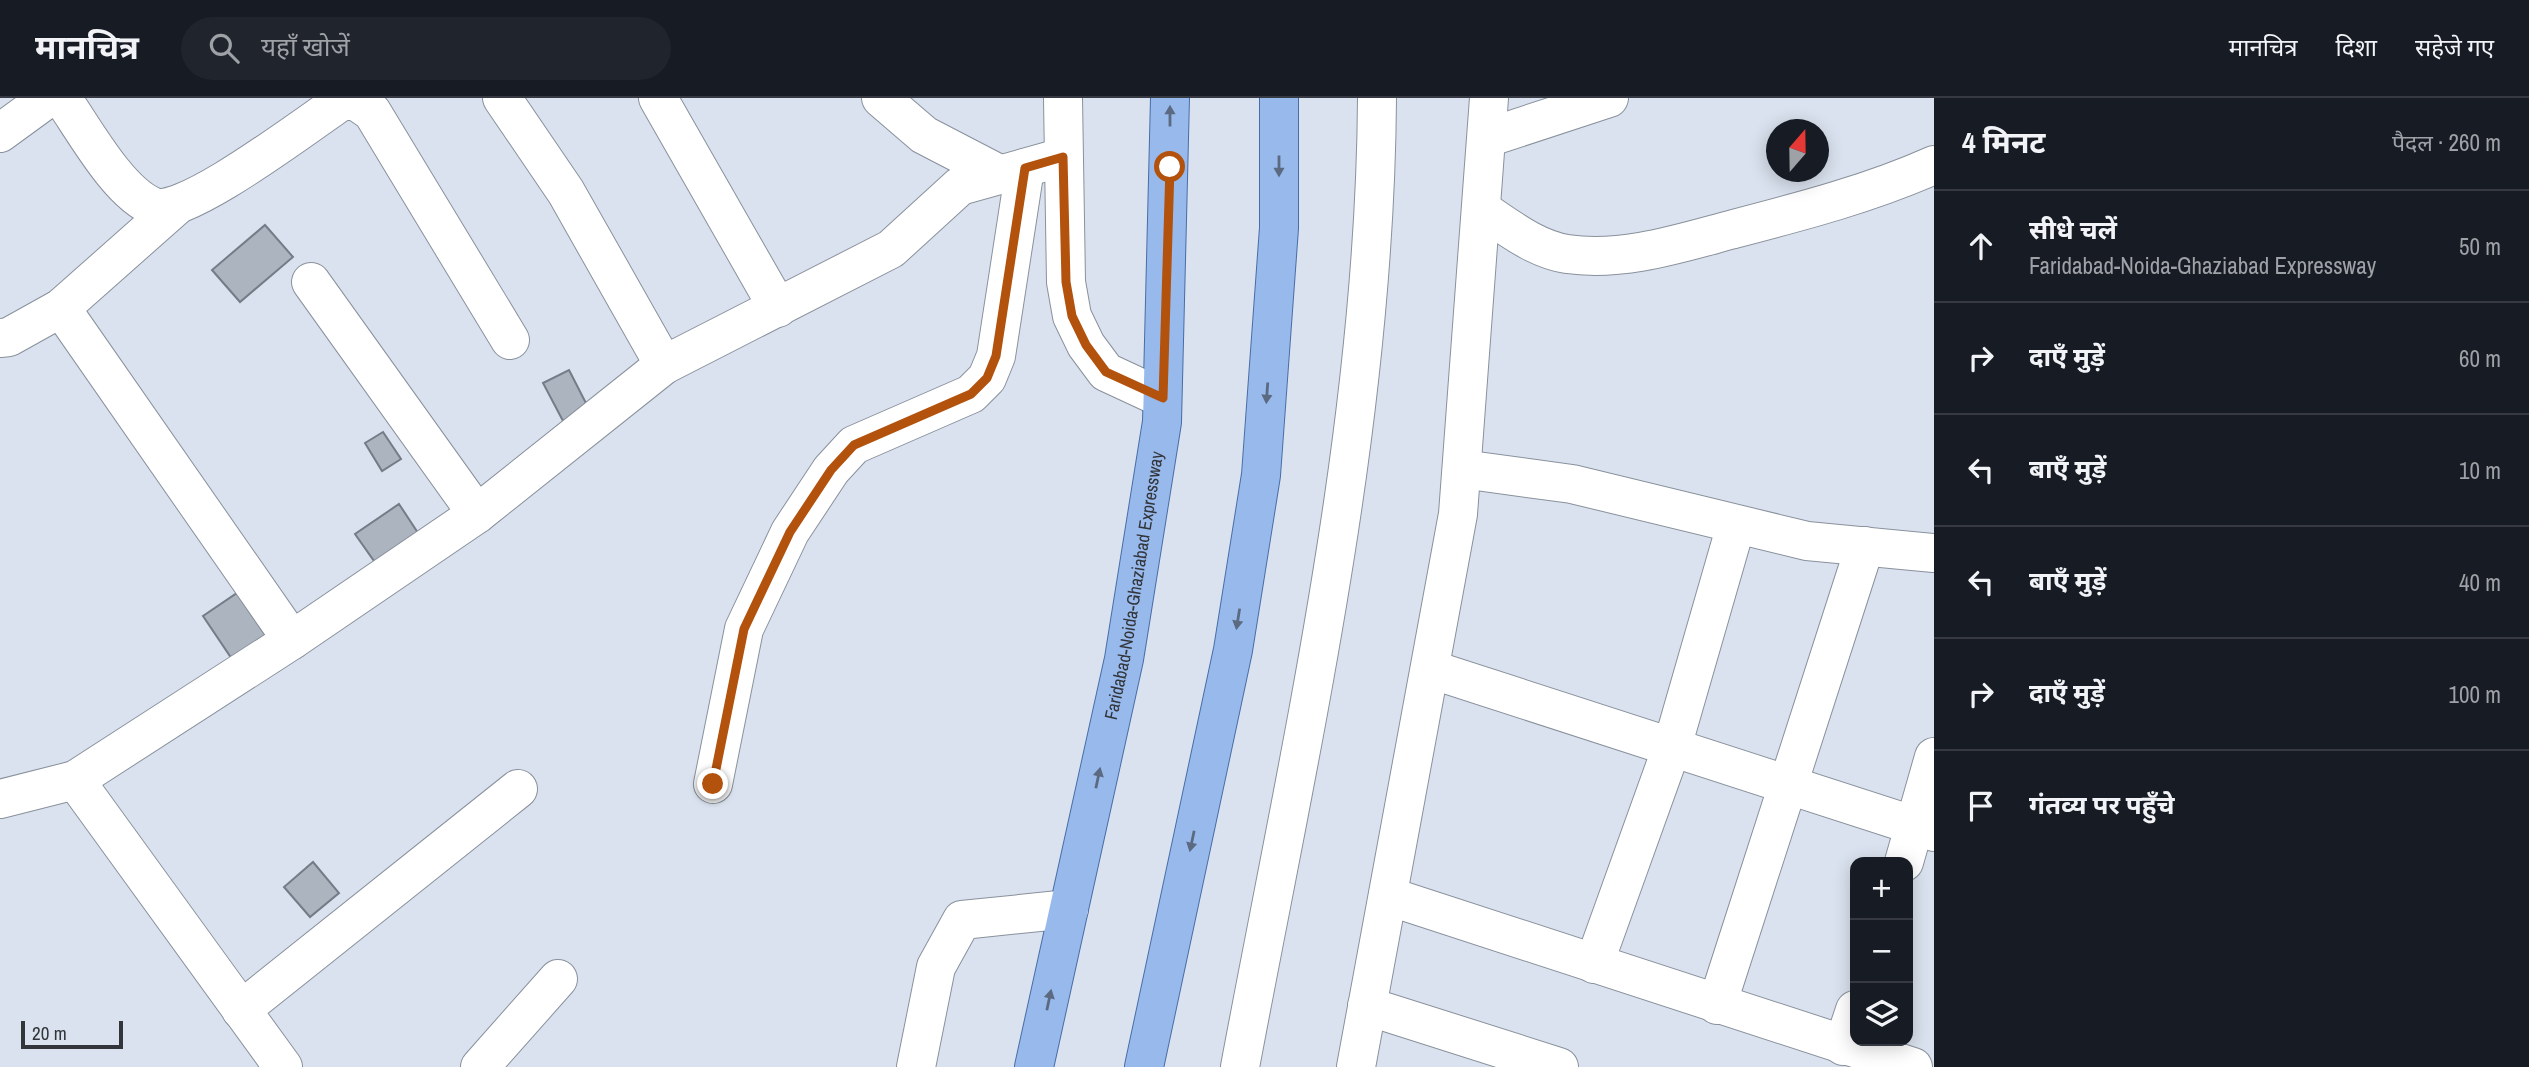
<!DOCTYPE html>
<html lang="hi">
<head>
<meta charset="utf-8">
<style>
	:root { --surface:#171b24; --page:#20242c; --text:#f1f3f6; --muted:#9ea1a6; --line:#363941 }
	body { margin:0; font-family:"Archivo Narrow","Noto Sans Devanagari",sans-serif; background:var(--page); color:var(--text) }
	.controls { position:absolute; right:21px; bottom:21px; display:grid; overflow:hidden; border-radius:14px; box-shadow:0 4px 18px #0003 }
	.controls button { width:63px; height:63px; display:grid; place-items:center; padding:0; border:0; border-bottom:2px solid var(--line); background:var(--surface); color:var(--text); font:35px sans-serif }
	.compass { position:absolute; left:1766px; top:21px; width:63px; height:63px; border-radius:50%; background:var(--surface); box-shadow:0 4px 18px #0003; rotate:20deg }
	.scale { position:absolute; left:21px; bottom:18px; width:102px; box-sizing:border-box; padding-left:7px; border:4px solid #32353a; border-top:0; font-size:19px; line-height:24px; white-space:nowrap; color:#32353a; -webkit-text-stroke:5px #dae2ef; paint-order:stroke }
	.stop { position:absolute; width:21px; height:21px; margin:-16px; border:5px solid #b2520c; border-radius:50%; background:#fff }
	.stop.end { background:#b2520c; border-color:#fff; box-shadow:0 2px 7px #0008 }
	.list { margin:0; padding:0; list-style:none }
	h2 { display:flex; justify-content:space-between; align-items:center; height:91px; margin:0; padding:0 28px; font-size:30px }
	h2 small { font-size:23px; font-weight:400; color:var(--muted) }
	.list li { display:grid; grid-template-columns:46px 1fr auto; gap:21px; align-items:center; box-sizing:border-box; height:112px; padding:0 28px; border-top:2px solid var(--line) }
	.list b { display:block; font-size:26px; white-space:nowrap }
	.list p { margin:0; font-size:23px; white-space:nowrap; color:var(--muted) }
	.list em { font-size:23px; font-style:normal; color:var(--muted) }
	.icon { flex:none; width:38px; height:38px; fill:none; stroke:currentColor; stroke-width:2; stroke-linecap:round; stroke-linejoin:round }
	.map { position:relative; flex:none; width:1934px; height:969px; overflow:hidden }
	header { display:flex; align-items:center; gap:42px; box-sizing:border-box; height:98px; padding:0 35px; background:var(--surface); border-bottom:2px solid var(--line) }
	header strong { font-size:33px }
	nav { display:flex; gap:38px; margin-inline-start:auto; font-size:24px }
	.search { width:490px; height:63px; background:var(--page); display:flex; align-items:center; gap:18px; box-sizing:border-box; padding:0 24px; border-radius:38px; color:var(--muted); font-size:26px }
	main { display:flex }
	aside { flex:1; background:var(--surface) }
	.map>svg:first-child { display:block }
	.building { fill:#acb4c0; stroke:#757c88; stroke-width:2 }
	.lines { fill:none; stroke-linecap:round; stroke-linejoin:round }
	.minor-casing { stroke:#89919c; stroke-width:40 }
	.major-casing { stroke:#486da5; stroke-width:40 }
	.minor { stroke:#fff; stroke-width:38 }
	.major { stroke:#98b9ec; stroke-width:38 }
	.oneway { fill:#5b6a81 }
	.route { stroke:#b2520c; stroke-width:9 }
	.labels { text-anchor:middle; stroke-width:5; stroke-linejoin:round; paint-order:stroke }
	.street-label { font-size:18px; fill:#32353a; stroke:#dae2ef }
</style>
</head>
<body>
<header>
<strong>मानचित्र</strong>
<div class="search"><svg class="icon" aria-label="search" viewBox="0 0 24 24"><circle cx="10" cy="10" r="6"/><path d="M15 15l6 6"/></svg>यहाँ खोजें</div>
<nav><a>मानचित्र</a><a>दिशा</a><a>सहेजे गए</a></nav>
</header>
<main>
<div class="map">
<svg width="1934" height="969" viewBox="0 0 1934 969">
	<rect width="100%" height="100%" fill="#dae2ef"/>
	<g class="building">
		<polygon points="265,127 293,159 240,204 212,172"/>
		<polygon points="569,272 589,311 563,323 543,285"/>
		<polygon points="383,334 401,361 382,373 365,345"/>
		<polygon points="399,406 422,441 379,470 355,436"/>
		<polygon points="237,495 270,544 236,567 203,518"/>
		<polygon points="313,764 339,795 310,819 284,789"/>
	</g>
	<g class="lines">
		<defs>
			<g id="minor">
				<path d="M 62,0 C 84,31 118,95 154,109 C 184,121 311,23 342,3 L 356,3 L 372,14 L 510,242"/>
				<polyline points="502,0 566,94 664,267"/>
				<polyline points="658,0 778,210"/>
				<polyline points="881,0 924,37 1001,77"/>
				<polyline points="1063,0 1066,184 1072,218 1086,247 1106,274 1162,300"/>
				<polyline points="0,35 48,0"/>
				<polyline points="1487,40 1609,0"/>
				<path d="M 1482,112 C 1508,129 1535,151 1567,156 C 1622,164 1678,146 1730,132 C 1799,114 1869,96 1934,67"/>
				<polyline points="311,184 477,416"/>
				<polyline points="61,210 292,542"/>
				<polyline points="0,240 9,239 61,210 175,109"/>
				<polyline points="1462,371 1572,386 1807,443 1934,455"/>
				<polyline points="1430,571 1934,734"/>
				<polyline points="75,682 283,969"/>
				<polyline points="713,686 744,531 790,434 831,372 854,347 971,296 987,280 996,258 1025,70"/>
				<polyline points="0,701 75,682 292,542 477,416 664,267 891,151 960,88 1063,59"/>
				<polyline points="1904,764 1934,659"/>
				<polyline points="1388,798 1913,969"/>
				<polyline points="1594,866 1672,649 1736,427"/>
				<polyline points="1717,907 1865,448"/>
				<polyline points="1367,908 1559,969"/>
				<polyline points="241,912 518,691"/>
				<polyline points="1843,948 1855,912"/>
				<polyline points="480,969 558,881"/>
				<polyline points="916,969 936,869 962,822 1069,811"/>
				<path d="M 1240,969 C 1300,649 1375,327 1377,0"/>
				<polyline points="1356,969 1458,416 1489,0"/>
			</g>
			<g id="major">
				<path id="s1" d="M 1034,969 L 1124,561 L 1162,324 L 1170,0"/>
				<polyline points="1144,969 1233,552 1261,377 1279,130 1279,0"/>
			</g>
		</defs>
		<use href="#minor" class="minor-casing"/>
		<use href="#major" class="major-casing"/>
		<use href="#minor" class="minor"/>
		<use href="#major" class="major"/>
	</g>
	<defs><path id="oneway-solid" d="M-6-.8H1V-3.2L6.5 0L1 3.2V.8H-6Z" transform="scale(1.75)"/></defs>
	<g class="oneway">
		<use href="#oneway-solid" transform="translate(1170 18) rotate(-90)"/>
		<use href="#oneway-solid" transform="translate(1279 68) rotate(90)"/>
		<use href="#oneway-solid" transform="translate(1267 295) rotate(94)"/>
		<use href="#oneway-solid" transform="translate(1238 521) rotate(99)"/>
		<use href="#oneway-solid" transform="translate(1098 680) rotate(-78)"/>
		<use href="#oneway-solid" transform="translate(1192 743) rotate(102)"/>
		<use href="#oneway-solid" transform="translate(1049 902) rotate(-78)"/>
	</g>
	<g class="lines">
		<polyline class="route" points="713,686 744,531 790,434 831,372 854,347 971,296 987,280 996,258 1025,70 1063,59 1066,184 1072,218 1086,247 1106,274 1163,300 1170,69"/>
	</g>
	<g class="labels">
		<g class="street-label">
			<text dy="6" stroke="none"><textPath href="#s1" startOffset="492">Faridabad-Noida-Ghaziabad Expressway</textPath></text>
		</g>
	</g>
</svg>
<div class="controls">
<button>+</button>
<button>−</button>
<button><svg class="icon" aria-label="layers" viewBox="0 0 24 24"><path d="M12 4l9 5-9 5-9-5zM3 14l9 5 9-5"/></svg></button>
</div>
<svg class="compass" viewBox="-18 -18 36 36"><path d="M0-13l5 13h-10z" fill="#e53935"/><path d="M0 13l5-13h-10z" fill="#9ea1a6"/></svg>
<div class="scale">20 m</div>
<div class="stop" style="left:1170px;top:69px"></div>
<div class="stop end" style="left:713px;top:686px"></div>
</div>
<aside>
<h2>4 मिनट<small>पैदल · 260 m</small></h2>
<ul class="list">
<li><svg class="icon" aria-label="ahead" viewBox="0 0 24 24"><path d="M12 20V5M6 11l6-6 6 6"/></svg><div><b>सीधे चलें</b><p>Faridabad-Noida-Ghaziabad Expressway</p></div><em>50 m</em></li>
<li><svg class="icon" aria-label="right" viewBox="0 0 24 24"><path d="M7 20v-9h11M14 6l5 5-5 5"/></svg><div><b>दाएँ मुड़ें</b></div><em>60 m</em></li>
<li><svg class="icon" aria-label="left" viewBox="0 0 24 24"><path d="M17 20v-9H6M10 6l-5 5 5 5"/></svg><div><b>बाएँ मुड़ें</b></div><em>10 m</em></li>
<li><svg class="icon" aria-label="left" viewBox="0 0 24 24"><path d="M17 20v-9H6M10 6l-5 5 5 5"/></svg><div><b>बाएँ मुड़ें</b></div><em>40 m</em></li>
<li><svg class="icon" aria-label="right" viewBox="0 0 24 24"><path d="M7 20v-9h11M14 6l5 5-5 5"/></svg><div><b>दाएँ मुड़ें</b></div><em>100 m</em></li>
<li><svg class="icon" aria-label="arrive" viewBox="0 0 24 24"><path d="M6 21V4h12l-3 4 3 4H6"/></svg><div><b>गंतव्य पर पहुँचे</b></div></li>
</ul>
</aside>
</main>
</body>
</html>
